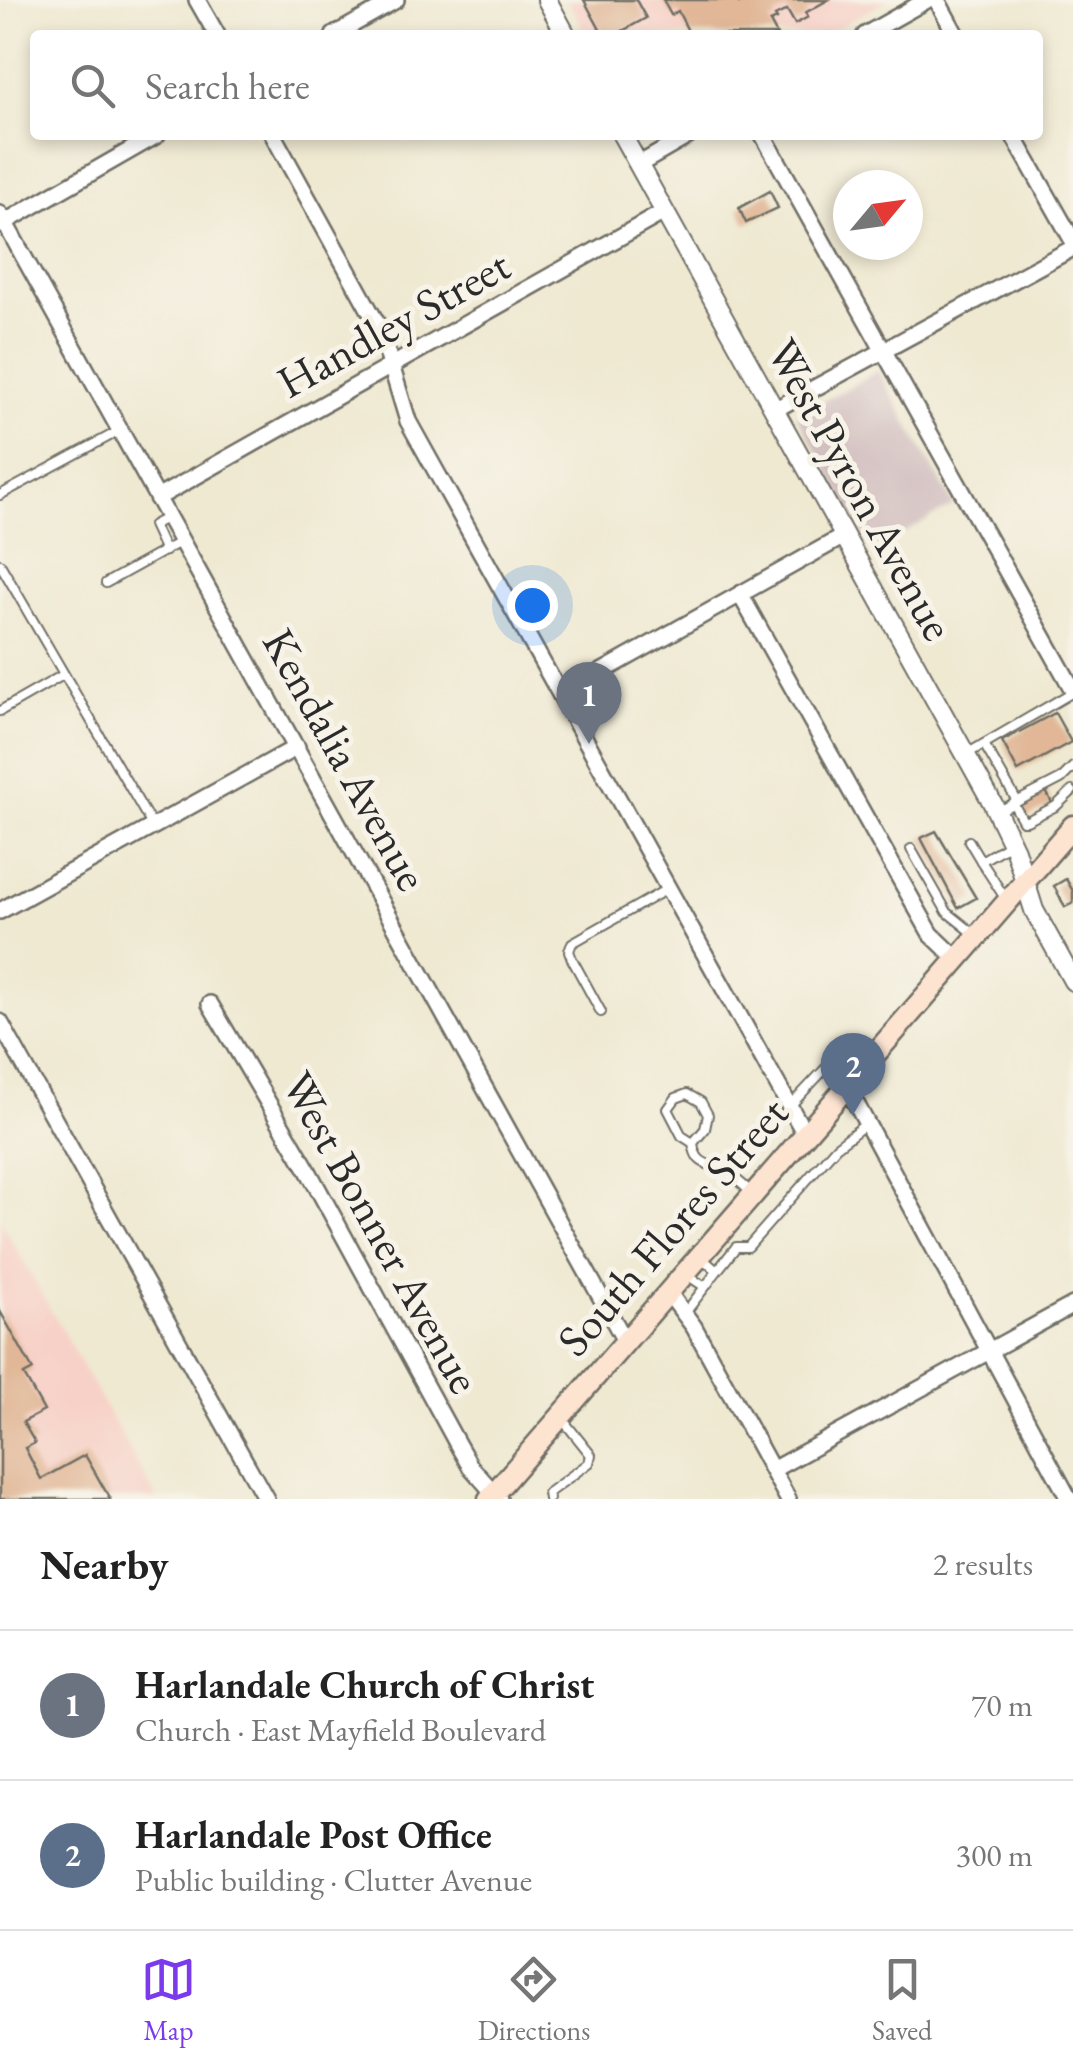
<!DOCTYPE html>
<html lang="en">
<head>
<meta charset="utf-8">
<style>
  body { margin:0; font-family:"EB Garamond",serif; background:#f2f2f2; color:#222 }
  .compass { position:absolute; left:833px; top:170px; width:90px; height:90px; border-radius:50%; background:#fff; box-shadow:0 5px 15px #0003; rotate:61deg }
  .you { position:absolute; left:532px; top:605px; width:35px; height:35px; margin:-25px; border:8px solid #fff; border-radius:50%; background:#1a73e8; box-shadow:0 0 0 15px #1a73e833 }
  .badge { display:grid; place-items:center; width:65px; height:65px; border-radius:50%; background:#7c3aed; color:#fff; font-size:32px; font-weight:700 }
  .pin { position:absolute; translate:-50% -82px; filter:drop-shadow(0 2px 5px #0008) }
  .pin::after { content:''; position:absolute; top:52px; width:35px; height:30px; background:inherit; clip-path:polygon(0 0,100% 0,50% 100%) }
  .list { margin:0; padding:0; list-style:none }
  h2 { display:flex; justify-content:space-between; align-items:center; height:130px; margin:0; padding:0 40px; font-size:42px }
  h2 small { font-size:32px; font-weight:400; color:#767676 }
  .list li { display:grid; grid-template-columns:65px 1fr auto; gap:30px; align-items:center; box-sizing:border-box; height:150px; padding:0 40px; border-top:2px solid #e0e0e0 }
  .list b { display:block; font-size:38px; white-space:nowrap }
  .list p { margin:0; font-size:32px; white-space:nowrap; color:#767676 }
  .list em { font-size:32px; font-style:normal; color:#767676 }
  .icon { flex:none; width:55px; height:55px; fill:none; stroke:currentColor; stroke-width:2; stroke-linecap:round; stroke-linejoin:round }
  .map { position:relative; flex:none; width:1073px; height:1499px; overflow:hidden }
  .search { position:absolute; background:#fff; box-shadow:0 5px 15px #0003; left:30px; right:30px; top:30px; height:110px; display:flex; align-items:center; gap:25px; box-sizing:border-box; padding:0 35px; border-radius:10px; color:#767676; font-size:38px }
  .sheet { height:430px; background:#fff }
  nav { display:flex; justify-content:space-around; align-items:center; box-sizing:border-box; height:140px; border-top:2px solid #e0e0e0; background:#fff; font-size:28px; color:#767676 }
  nav a { display:grid; justify-items:center; gap:5px }
  nav .on { color:#7c3aed }
  .map>svg:first-child { display:block }
</style>
</head>
<body>
<div class="map">
<svg width="1073" height="1499" viewBox="0 0 1073 1499">
  <rect width="100%" height="100%" fill="#f7f3e8"/>
  <filter id="ink" filterUnits="userSpaceOnUse"><feTurbulence type="fractalNoise" baseFrequency=".01" numOctaves="2"/><feDisplacementMap in="SourceGraphic" scale="20" xChannelSelector="R" yChannelSelector="G"/><feConvolveMatrix kernelMatrix="1 2 1 2 8 2 1 2 1" color-interpolation-filters="sRGB"/></filter>
  <filter id="wash" filterUnits="userSpaceOnUse"><feTurbulence type="fractalNoise" baseFrequency=".0048" numOctaves="4" result="noise"/><feDisplacementMap in="SourceGraphic" scale="40" xChannelSelector="R" yChannelSelector="G"/><feGaussianBlur stdDeviation="2.25" result="paint"/><feColorMatrix in="noise" values="0 0 0 0 0 0 0 0 0 0 0 0 0 0 0 0 0 1.4 0 .05"/><feComposite in="paint" operator="in"/></filter>
  <g filter="url(#wash)">
    <rect width="100%" height="100%" fill="#efe9d2"/>
    <!-- built -->
    <g fill="#f7d1c7">
      <path d="M567,0H887L825,35H587Z"/>
      <path d="M0,1220L157,1499H0Z"/>
    </g>
    <!-- industrial -->
    <path fill="#d2bfc0" d="M878,371L954,505L873,550L797,416Z"/>
    <g id="blocks">
      <!-- building -->
      <g fill="#e1b797">
        <path d="M584,0H636L646,18L615,35H603Z"/>
        <path d="M663,0H737L739,3L745,0H828L805,13L808,17L795,24L787,10L775,16L777,19L770,22L777,35H690L678,11L671,15Z"/>
        <path d="M770,191L778,208L746,223L739,208Z"/>
        <path d="M1055,713L1071,742L1018,771L1002,741Z"/>
        <path d="M1046,791L1053,805L1026,818L1019,805Z"/>
        <path d="M936,831L976,898L958,908L921,838Z"/>
        <path d="M1066,879L1073,891V903L1065,907L1054,886Z"/>
        <path d="M0,1311L33,1370L24,1375L44,1411L23,1422L35,1443L25,1448L41,1479L85,1455L110,1499H0Z"/>
      </g>
    </g>
  </g>
  <g filter="url(#ink)">
    <use href="#blocks" fill-opacity="0" stroke="#706e65" stroke-width="2.5"/>
    <g fill="none" stroke-linecap="round" stroke-linejoin="round">
      <!-- service casing -->
      <g stroke="#706e65" stroke-width="12">
        <g id="service">
          <path d="M0,495L119,431"/>
          <path d="M165,551L153,525L168,517"/>
          <path d="M0,564L153,827"/>
          <path d="M106,583L180,542"/>
          <path d="M0,711L63,675"/>
          <path d="M984,744L1017,801"/>
          <path d="M965,755L1073,692"/>
          <path d="M1013,803L1023,821H1027L1056,806L1072,791"/>
          <path d="M997,812L1061,779L1073,767"/>
          <path d="M969,841L981,861"/>
          <path d="M911,849L947,912L977,936"/>
          <path d="M1005,898L981,861L1012,843"/>
          <path d="M601,1012L572,959L569,951L572,943L669,888"/>
          <path d="M790,1106L854,1038L869,1059"/>
          <path d="M693,1143L682,1136L668,1109L676,1098L687,1094L701,1102L708,1115L705,1129L693,1143C696,1167 709,1162 727,1173C736,1178 745,1187 753,1194"/>
          <path d="M703,1259L717,1271L736,1247H748L836,1147L867,1123"/>
          <path d="M687,1275L705,1287L717,1271"/>
          <path d="M685,1313L705,1287"/>
          <path d="M549,1499L548,1493L589,1463L591,1455L563,1420"/>
        </g>
      </g>
      <!-- minor casing -->
      <g stroke="#706e65" stroke-width="20">
        <g id="minor">
          <path d="M197,0L217,35"/>
          <path d="M937,0L956,35"/>
          <path d="M334,35L396,0"/>
          <path d="M865,35L927,0"/>
          <path d="M273,135L380,329L408,421L805,1134"/>
          <path d="M763,135L1073,690"/>
          <path d="M1013,135L1073,241"/>
          <path d="M638,165L690,135"/>
          <path d="M0,214L625,1341"/>
          <path d="M0,225L157,135"/>
          <path d="M774,410L1073,248"/>
          <path d="M157,498L664,212"/>
          <path d="M740,594L931,934L957,959"/>
          <path d="M562,694L844,536"/>
          <path d="M0,911L297,747"/>
          <path d="M210,1004L306,1167L459,1447L470,1466L499,1499"/>
          <path d="M0,1022L266,1499"/>
          <path d="M846,1085L1069,1499"/>
          <path d="M668,1292L694,1327L788,1499"/>
          <path d="M772,1470L1073,1305"/>
        </g>
      </g>
      <!-- tertiary casing -->
      <g stroke="#706e65" stroke-width="22">
        <g id="tertiary">
          <path d="M547,0L566,35"/>
          <path d="M622,135L993,804L1015,850L1034,910L1073,981"/>
        </g>
      </g>
      <!-- secondary casing -->
      <g stroke="#706e65" stroke-width="25">
        <path id="secondary" d="M489,1499L1073,826"/>
      </g>
      <!-- service -->
      <use href="#service" stroke="#fff" stroke-width="8"/>
      <!-- minor -->
      <use href="#minor" stroke="#fff" stroke-width="15"/>
      <!-- tertiary -->
      <use href="#tertiary" stroke="#fff" stroke-width="18"/>
      <!-- secondary -->
      <use href="#secondary" stroke="#fde4d1" stroke-width="20"/>
    </g>
  </g>
  <g text-anchor="middle" dominant-baseline="central" stroke-width="10" stroke-linejoin="round" paint-order="stroke">
    <!-- street labels -->
    <g font-size="45" fill="#2b2b2b" stroke="#f7f3e8">
      <text transform="translate(393 323) rotate(-29)">Handley Street</text>
      <text transform="translate(861 489) rotate(61)">West Pyron Avenue</text>
      <text transform="translate(346 759) rotate(61)">Kendalia Avenue</text>
      <text transform="translate(672 1226) rotate(-49)">South Flores Street</text>
      <text transform="translate(382 1232) rotate(61)">West Bonner Avenue</text>
    </g>
  </g>
</svg>
<svg class="compass" viewBox="-18 -18 36 36"><path d="M0-13l5 13h-10z" fill="#e53935"/><path d="M0 13l5-13h-10z" fill="#767676"/></svg>
<div class="you"></div>
<div class="pin badge" style="left:589px;top:744px;background:#6b7280">1</div>
<div class="pin badge" style="left:853px;top:1115px;background:#5c6f8a">2</div>
<div class="search"><svg class="icon" aria-label="search" viewBox="0 0 24 24"><circle cx="10" cy="10" r="6"/><path d="M15 15l6 6"/></svg>Search here</div>
</div>
<section class="sheet">
<h2>Nearby<small>2 results</small></h2>
<ul class="list">
<li><span class="badge" style="background:#6b7280">1</span><div><b>Harlandale Church of Christ</b><p>Church · East Mayfield Boulevard</p></div><em>70 m</em></li>
<li><span class="badge" style="background:#5c6f8a">2</span><div><b>Harlandale Post Office</b><p>Public building · Clutter Avenue</p></div><em>300 m</em></li>
</ul>
</section>
<nav>
<a class="on"><svg class="icon" aria-label="map" viewBox="0 0 24 24"><path d="M3 6l6-2 6 2 6-2v14l-6 2-6-2-6 2zM9 4v14M15 6v14"/></svg>Map</a>
<a><svg class="icon" aria-label="directions" viewBox="0 0 24 24"><path d="M12 3l9 9-9 9-9-9zM9 14v-3h6M13 9l2 2-2 2"/></svg>Directions</a>
<a><svg class="icon" aria-label="saved" viewBox="0 0 24 24"><path d="M7 4h10v16l-5-4-5 4z"/></svg>Saved</a>
</nav>
</body>
</html>
